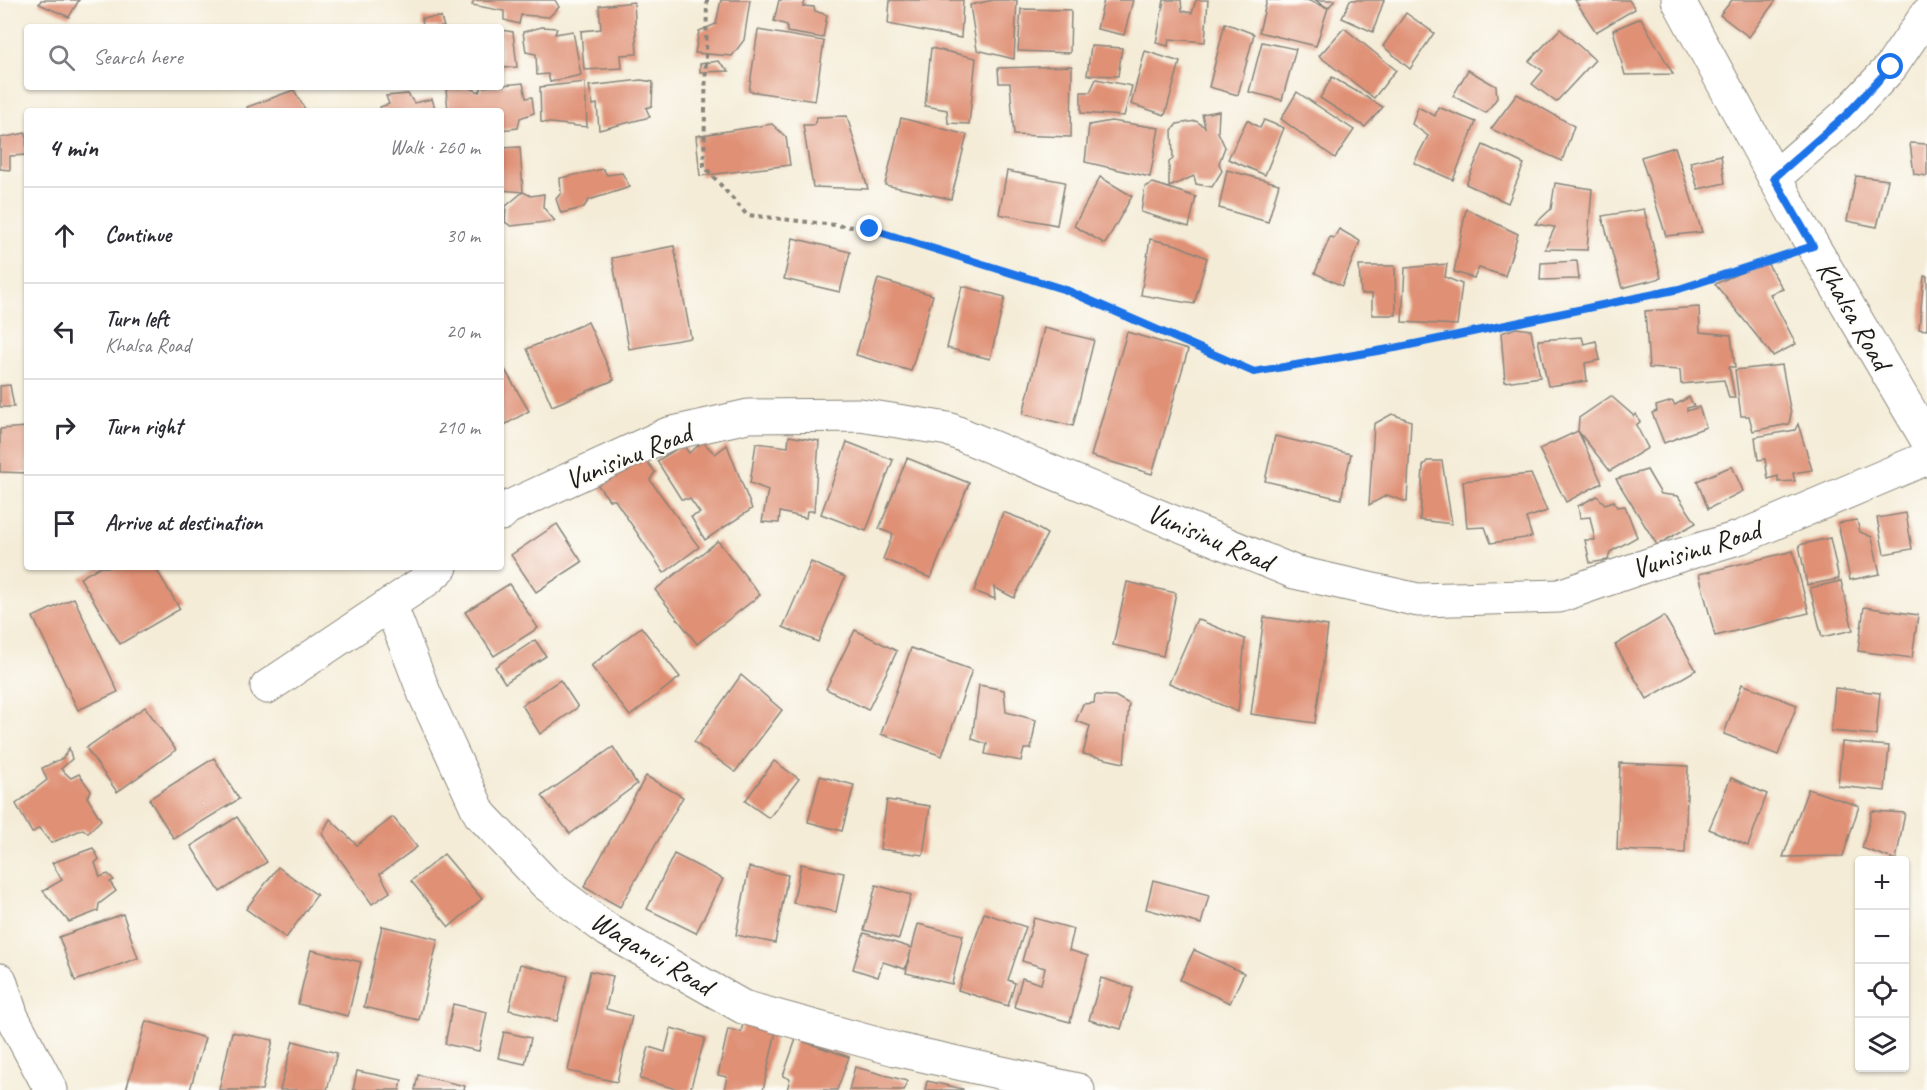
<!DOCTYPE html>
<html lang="en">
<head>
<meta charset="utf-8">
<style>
  body { margin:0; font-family:Caveat,sans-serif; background:#f7f7f7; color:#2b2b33 }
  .controls { position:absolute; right:18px; bottom:18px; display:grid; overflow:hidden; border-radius:6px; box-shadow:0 2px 4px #0004 }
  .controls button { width:54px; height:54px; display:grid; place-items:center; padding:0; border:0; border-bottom:2px solid #e1e1e2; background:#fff; color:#2b2b33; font:30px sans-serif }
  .stop { position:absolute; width:18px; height:18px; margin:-14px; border:4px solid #1a73e8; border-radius:50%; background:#fff }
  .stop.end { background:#1a73e8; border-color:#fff; box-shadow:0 2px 6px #0008 }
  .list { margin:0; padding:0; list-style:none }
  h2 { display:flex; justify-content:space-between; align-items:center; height:78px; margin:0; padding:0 24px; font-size:26px }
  h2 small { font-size:20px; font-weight:400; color:#7c7c81 }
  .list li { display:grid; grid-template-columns:39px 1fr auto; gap:18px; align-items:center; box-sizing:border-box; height:96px; padding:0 24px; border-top:2px solid #e1e1e2 }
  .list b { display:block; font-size:22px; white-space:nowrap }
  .list p { margin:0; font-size:20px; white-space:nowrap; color:#7c7c81 }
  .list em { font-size:20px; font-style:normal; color:#7c7c81 }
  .icon { flex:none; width:33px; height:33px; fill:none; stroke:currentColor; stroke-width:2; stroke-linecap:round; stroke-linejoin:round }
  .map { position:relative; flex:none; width:1927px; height:1090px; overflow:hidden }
  .search { position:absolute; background:#fff; box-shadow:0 2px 4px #0004; left:24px; top:24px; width:480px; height:66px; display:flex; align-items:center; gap:15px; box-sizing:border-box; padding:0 21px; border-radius:6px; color:#7c7c81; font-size:22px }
  .panel { position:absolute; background:#fff; box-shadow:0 2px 4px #0004; left:24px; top:108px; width:480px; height:462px; border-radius:6px }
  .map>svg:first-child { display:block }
</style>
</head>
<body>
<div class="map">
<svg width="1927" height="1090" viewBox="0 0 1927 1090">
  <rect width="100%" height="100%" fill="#fdfcf7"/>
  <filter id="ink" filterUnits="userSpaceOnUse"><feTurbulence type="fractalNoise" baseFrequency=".0167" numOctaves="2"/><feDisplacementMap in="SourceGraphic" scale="12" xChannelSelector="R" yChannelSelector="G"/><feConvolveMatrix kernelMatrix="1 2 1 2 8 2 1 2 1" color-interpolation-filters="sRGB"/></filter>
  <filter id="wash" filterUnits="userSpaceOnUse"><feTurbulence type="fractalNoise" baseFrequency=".008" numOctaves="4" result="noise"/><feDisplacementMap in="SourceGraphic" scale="24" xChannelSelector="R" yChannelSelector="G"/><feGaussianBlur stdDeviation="1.35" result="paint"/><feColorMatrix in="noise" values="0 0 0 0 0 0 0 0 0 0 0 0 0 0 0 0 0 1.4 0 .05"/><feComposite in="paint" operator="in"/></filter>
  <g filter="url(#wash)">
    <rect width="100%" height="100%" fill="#f4ecd7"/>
    <g id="blocks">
      <!-- building -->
      <g fill="#df9075">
        <path d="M41,0H79L69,17L39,4Z"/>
        <path d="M474,0H555L559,7L549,17L521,15L519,24L504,20V11L472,5Z"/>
        <path d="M721,0H750L744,40L732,56L695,53L699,31L716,24Z"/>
        <path d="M779,0H806L803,6L814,7L815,11L827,15L823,38L787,32V25L774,21Z"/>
        <path d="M890,0H963L961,38L888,24Z"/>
        <path d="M993,0H1017L1014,59L977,50L970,5Z"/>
        <path d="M1104,0H1133L1124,35L1097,29Z"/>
        <path d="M1164,0H1181L1182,11L1192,13L1196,0H1208L1205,42L1169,39L1168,46L1156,43Z"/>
        <path d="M1267,0H1307L1328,8L1315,0H1335L1328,8L1316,46L1259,32Z"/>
        <path d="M1350,0H1384L1373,32L1342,18Z"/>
        <path d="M1575,0H1629L1635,9L1596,32Z"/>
        <path d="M1732,0H1776L1749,37L1720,15Z"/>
        <path d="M634,2L637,54L621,55L622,68L584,70L581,31L601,29L599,6Z"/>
        <path d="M1021,9L1071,10L1070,53L1018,51Z"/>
        <path d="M1406,13L1434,33L1410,69L1383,46Z"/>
        <path d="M441,17L444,27H423L422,18Z"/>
        <path d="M1641,18L1673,74L1625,75L1613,30Z"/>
        <path d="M1225,23L1254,34L1238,95L1209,87Z"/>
        <path d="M542,27L557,28L555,34L573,31L581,75L550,82L548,74L537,75L536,54L526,52L523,32Z"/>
        <path d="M1344,28L1396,70L1374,98L1319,56Z"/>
        <path d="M1560,29L1595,60L1556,102L1532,84L1543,71L1529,61Z"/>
        <path d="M501,30L513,32L517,67L503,68L501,74Z"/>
        <path d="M758,30L824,41L815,101L749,91Z"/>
        <path d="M1262,42L1296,49L1282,100L1249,92Z"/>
        <path d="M1091,46L1122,48L1118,76L1087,75Z"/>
        <path d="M931,48L976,58L969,124L948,123L947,110L925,106Z"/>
        <path d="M1145,51L1180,62L1165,115L1131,104Z"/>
        <path d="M718,61L729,71L700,72V64Z"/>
        <path d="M1072,66L1071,137L1014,135L1010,83H999L998,68Z"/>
        <path d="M1468,70L1496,86L1497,98L1486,113L1453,96Z"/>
        <path d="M1332,77L1383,107L1365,127L1320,98Z"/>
        <path d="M1096,79L1132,86L1124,116L1081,113V92H1090Z"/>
        <path d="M641,80L653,82L652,106L646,108L650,117L599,130L597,104L593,105L589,86Z"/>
        <path d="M585,82L587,127L541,122L540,87Z"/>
        <path d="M523,83L526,98L532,97L534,113L520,118L518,128L501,130V111H448L446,89L468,87L479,92L482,87Z"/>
        <path d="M294,90L306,111H250L247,107Z"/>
        <path d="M1297,92L1354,130L1335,158L1281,119Z"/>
        <path d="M408,94L414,103L432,99L436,111H381L380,107L389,104L386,96Z"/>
        <path d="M1517,94L1574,126L1562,161L1491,129Z"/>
        <path d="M1418,107L1435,116L1438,107L1476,122L1453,180L1414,163L1428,136L1412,124Z"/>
        <path d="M1219,111L1218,132L1225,147L1219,163L1222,171L1212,187L1196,184L1194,176L1169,187V162L1173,159L1172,130L1177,124L1196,121L1205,127L1202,114Z"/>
        <path d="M847,116L868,189L813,187L803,125H814L817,117Z"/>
        <path d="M901,118L967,135L951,199L885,185Z"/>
        <path d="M1247,120L1260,128L1264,120L1284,128L1265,175L1228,159Z"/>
        <path d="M1111,121L1159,128L1150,177L1085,162L1089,125Z"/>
        <path d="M772,124L786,137L790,165L700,176L696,136Z"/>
        <path d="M26,133L27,155L10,156V170L0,169V138Z"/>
        <path d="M1910,143L1927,144V176L1914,174Z"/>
        <path d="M1483,145L1524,164L1508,203L1466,184Z"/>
        <path d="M520,147L523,192L501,190V148Z"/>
        <path d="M1675,147L1702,232L1666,236L1641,157Z"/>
        <path d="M1721,155L1725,183L1698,189L1690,162Z"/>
        <path d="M603,169L607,175L622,173L630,187L589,200L583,208L561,213L556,199L561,193L560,178Z"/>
        <path d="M1227,170L1279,184L1268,222L1219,208Z"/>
        <path d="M1007,171L1065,182L1057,225L999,214Z"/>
        <path d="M1856,176L1888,180L1877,227L1847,221Z"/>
        <path d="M1100,177L1132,196L1105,244L1074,226Z"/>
        <path d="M1153,183L1196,197L1189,227L1141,212L1145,187Z"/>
        <path d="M1555,183L1592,189L1587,250L1545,249L1555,227L1535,224L1551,209Z"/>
        <path d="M523,192L531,196L544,194L543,207L555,221L511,226L505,222L506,206Z"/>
        <path d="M1466,209L1518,234L1505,276L1479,268L1474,278L1454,272Z"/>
        <path d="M1644,209L1661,278L1622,288L1602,216Z"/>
        <path d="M1339,229L1360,241L1342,286L1315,273L1330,237L1334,238Z"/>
        <path d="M793,238L850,252L840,292L784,279Z"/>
        <path d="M1150,239L1177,245L1207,258L1194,304L1141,295Z"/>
        <path d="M674,246L691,338L629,349L612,258Z"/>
        <path d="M1577,261L1579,279L1540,280L1541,263Z"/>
        <path d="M1766,261L1783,289L1770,294L1796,344L1773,356L1715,284Z"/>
        <path d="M1447,264L1445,277L1462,284L1457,325L1402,322L1405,268Z"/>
        <path d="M1359,266H1395L1396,315H1372V294H1361Z"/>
        <path d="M1924,276H1927V330L1919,329Z"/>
        <path d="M878,279L933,295L911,371L856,355Z"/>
        <path d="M962,286L1005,297L990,359L947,348Z"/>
        <path d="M1699,307L1700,332L1731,335L1735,367H1729L1735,398H1729L1724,380L1681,384L1680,370L1649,368L1645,311Z"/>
        <path d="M588,322L614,380L552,406L527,349Z"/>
        <path d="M1044,328L1094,340L1073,426L1023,414Z"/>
        <path d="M1516,328L1531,330L1540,377L1505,382L1501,333Z"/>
        <path d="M1127,332L1188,350L1152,474L1091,456Z"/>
        <path d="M1582,337L1584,344L1596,341L1600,360L1585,363L1587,381L1548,386L1538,340Z"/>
        <path d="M501,363L529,411L501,427Z"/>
        <path d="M1782,365L1791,414L1789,424L1753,431L1749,416H1741L1735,370Z"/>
        <path d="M10,385L14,407H0V386Z"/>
        <path d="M1611,396L1634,416L1636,414L1640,422L1636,425L1648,448L1610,471L1578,431L1602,483L1566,502L1539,449L1578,431L1579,418Z"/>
        <path d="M1689,397L1694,406L1687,408V411L1699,407L1706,427L1664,443L1652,413L1657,411L1656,406L1672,401L1675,405Z"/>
        <path d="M1392,414L1411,421L1407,502L1387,495L1369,505L1374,424Z"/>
        <path d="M1798,424L1812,470L1793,473L1795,481L1778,482V476L1768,479L1765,459L1758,460L1755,437L1795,430Z"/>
        <path d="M27,427V473L0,472V429Z"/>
        <path d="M789,436L819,441L814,511H807L806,518L780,512L779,523L762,522L768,490L750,483L756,443L788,447Z"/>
        <path d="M1275,436L1351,454L1341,499L1265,481Z"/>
        <path d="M703,442L715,454L727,445L752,509L705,540L691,517L700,513L690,499H681L657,461L683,445L689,453Z"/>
        <path d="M847,442L893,460L866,531L821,514Z"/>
        <path d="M644,458L655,472L650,480L699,547L664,573L615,500H609L597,484Z"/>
        <path d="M907,458L969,483L931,578L883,559L893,534L879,529Z"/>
        <path d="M1427,461H1442L1452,524L1420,520L1423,466Z"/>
        <path d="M1732,466L1743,491L1708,509L1697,481Z"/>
        <path d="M1647,470L1661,494L1678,496L1696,523L1657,545L1616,479Z"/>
        <path d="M1531,474L1547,511L1526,518L1532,537L1491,543L1485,527L1467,528L1463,481Z"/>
        <path d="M1597,496L1605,504L1614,501L1617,507L1625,506L1637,537L1610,552L1608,560L1590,563L1585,540H1595L1590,517L1580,518L1578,506Z"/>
        <path d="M1003,512L1024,520L1047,534L1014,598L994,587L995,599L974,591Z"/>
        <path d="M1906,513L1912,549L1884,554L1877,518Z"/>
        <path d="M1857,520L1860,532L1872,537L1880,574L1850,580L1838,523Z"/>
        <path d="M557,524L582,562L536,592L511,555Z"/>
        <path d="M1830,538L1839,579L1807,585L1799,545Z"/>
        <path d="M718,541L760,595L697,644L655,590Z"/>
        <path d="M1793,551L1809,613L1715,636L1699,574Z"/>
        <path d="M811,562L845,577L818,642L783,627Z"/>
        <path d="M99,567H155L180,609L120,644L80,578Z"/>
        <path d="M1841,581L1853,630L1822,637L1810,588Z"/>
        <path d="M1127,582L1176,593L1163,656L1113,645Z"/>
        <path d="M509,584L538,628L494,656L465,612Z"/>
        <path d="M74,598L118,692L78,710L33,617Z"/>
        <path d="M1864,607L1918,615L1912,658L1858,651Z"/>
        <path d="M1664,616L1696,670L1647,699L1615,645Z"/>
        <path d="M1264,617L1328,626L1315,723L1251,714Z"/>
        <path d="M1197,619L1245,639L1238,712L1169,683Z"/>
        <path d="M641,627L680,677L630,716L591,666Z"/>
        <path d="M855,630L897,651L868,710L826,689Z"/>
        <path d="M535,640L546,656L505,683L495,667Z"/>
        <path d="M911,648L972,670L942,756L881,734Z"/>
        <path d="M741,675L782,710L735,772L694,742Z"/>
        <path d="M560,680L578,707L540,734L522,705Z"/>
        <path d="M1742,684L1797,705L1778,755L1724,734Z"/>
        <path d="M979,685L1004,690L1006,712L1036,720L1031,749H1024L1021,761L985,754L987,744L972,739Z"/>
        <path d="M1835,688L1880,693L1876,735L1831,731Z"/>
        <path d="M1095,695L1115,696L1129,704L1124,763L1083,754L1090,726L1076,721L1083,704L1094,703Z"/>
        <path d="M145,707L176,750L117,792L86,748Z"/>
        <path d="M1842,742L1889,746L1885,791L1838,786Z"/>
        <path d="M613,747L637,784L570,834L542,796Z"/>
        <path d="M69,748L72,759L61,769L71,778L79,774L91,791L87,797L101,820L88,833L83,829L51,843L39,828L32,833L16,804L47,780L42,768L63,758Z"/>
        <path d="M214,758L239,799L174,839L149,799Z"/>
        <path d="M774,761L799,779L769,818L745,801Z"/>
        <path d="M1620,763L1688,766L1685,853L1617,850Z"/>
        <path d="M646,776L683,797L620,907L584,887Z"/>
        <path d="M820,776L854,785L842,831L808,822Z"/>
        <path d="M1731,778L1767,794L1748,846L1709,829Z"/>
        <path d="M1808,789L1859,806L1843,856L1783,857Z"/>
        <path d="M887,800L930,806L923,855L880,849Z"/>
        <path d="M1872,811L1905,813L1896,860L1862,848Z"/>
        <path d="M237,817L267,862L220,892L191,846Z"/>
        <path d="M393,817L417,847L380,874L390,892L372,904L322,834L330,819L357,845Z"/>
        <path d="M93,848L99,859L95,863L100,877L108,874L114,880L110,882L116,891L99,904L98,911L69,922L43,891L62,880L52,863Z"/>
        <path d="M444,854L482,899L449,927L411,881Z"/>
        <path d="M674,854L723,879L696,933L647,909Z"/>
        <path d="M801,864L844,873L836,912L793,903Z"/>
        <path d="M278,867L317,895L286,938L246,909Z"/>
        <path d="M749,867L788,875L775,943L736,935Z"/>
        <path d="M1153,880L1209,895L1201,924L1146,909Z"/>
        <path d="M876,885L911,895L899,939L864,930Z"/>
        <path d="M984,913L1026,927L1008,980L1015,983L1008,1006L958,990Z"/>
        <path d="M123,914L138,958L75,981L59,937Z"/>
        <path d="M1034,918L1074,929L1069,950L1088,956L1070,1022L1014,1007L1022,978L1041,984L1045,968L1022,961Z"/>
        <path d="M918,924L963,935L952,984L906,973L911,950L905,969L883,962L878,977L853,969L864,933L912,948Z"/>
        <path d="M382,926L438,939L419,1020L364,1007Z"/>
        <path d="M311,950L361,962L348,1016L298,1004Z"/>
        <path d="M1194,950L1244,973L1230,1003L1180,980Z"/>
        <path d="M520,964L568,976L557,1021L509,1010Z"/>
        <path d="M590,971L613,976L606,1009L632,1016L617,1082L568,1071Z"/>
        <path d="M1101,978L1133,988L1121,1029L1089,1020Z"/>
        <path d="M453,1004L487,1012L479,1051L445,1044Z"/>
        <path d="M146,1021L205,1038L190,1090H126Z"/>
        <path d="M743,1024L776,1031L763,1090H724L727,1077L718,1075L728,1029L741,1032Z"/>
        <path d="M671,1028L705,1038L690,1090H680L640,1079L649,1047L665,1052Z"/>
        <path d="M232,1032L273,1040L262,1090H219Z"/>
        <path d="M504,1032L531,1038L525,1064L498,1058Z"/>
        <path d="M796,1039L849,1057L837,1090H787L790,1079L783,1076Z"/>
        <path d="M293,1041L337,1053L327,1090H280Z"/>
        <path d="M855,1067L907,1081L904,1090H849Z"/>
        <path d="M357,1071L402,1080L400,1090H353Z"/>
        <path d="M418,1075L465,1086L464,1090H415Z"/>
        <path d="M927,1081L963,1089V1090H925Z"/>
      </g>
    </g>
  </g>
  <g filter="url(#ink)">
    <use href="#blocks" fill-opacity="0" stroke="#88847a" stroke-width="1.5"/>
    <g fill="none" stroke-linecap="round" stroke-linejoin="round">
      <!-- minor casing -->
      <g stroke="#88847a" stroke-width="35">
        <g id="minor">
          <path d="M1774,178L1847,114L1891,67L1927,14"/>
          <path d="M501,514L507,508L668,434L748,416L860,415L948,429L1294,572L1418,600L1559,596L1648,565L1741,537L1927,458"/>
          <path d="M390,604L425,695L480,814L546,884L609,931L743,1007L895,1049L1078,1090"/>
          <path d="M267,687L428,579L441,567"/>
          <path d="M0,980L12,1017L51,1090"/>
        </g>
      </g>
      <!-- secondary casing -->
      <g stroke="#88847a" stroke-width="35">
        <path id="secondary" d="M1678,0L1797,219L1927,440"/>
      </g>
      <!-- path -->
      <path stroke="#88847a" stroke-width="4" stroke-dasharray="4.5 4.5" stroke-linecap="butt" d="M707,0L704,166L747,215L870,229L1066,290L1254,372L1395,348L1679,289L1783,256"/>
      <!-- minor -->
      <use href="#minor" stroke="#fff" stroke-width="33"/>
      <!-- secondary -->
      <use href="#secondary" stroke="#fff" stroke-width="33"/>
    </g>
  </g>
  <g fill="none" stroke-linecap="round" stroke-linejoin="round" filter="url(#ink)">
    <!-- route -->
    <path stroke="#1a73e8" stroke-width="8" d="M870,229L1066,290L1254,372L1395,348L1679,289L1813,246L1774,178L1847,114L1891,67"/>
  </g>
  <g text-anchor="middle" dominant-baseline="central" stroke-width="4.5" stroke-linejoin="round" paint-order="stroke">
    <!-- street labels -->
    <g font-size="28" fill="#1c1c1c" stroke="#fdfcf7">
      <text transform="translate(1854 315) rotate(60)">Khalsa Road</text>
      <text transform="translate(628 456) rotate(-22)">Vunisinu Road</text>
      <text transform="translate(1210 537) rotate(23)">Vunisinu Road</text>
      <text transform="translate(1696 549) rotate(-18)">Vunisinu Road</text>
      <text transform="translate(652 953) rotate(31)">Waqanui Road</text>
    </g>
  </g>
</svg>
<div class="controls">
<button>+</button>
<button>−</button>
<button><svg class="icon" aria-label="locate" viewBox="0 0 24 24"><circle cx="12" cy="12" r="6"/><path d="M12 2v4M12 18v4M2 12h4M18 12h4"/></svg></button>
<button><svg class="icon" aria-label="layers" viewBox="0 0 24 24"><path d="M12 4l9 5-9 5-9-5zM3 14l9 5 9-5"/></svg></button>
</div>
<div class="stop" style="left:1891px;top:67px"></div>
<div class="stop end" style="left:870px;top:229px"></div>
<div class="search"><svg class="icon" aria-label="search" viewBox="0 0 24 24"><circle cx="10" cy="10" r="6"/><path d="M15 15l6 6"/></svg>Search here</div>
<section class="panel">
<h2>4 min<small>Walk · 260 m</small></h2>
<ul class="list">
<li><svg class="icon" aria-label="ahead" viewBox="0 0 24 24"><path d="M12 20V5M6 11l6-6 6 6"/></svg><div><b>Continue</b></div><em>30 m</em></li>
<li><svg class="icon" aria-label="left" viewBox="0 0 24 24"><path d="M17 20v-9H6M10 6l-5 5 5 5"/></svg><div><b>Turn left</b><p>Khalsa Road</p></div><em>20 m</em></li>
<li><svg class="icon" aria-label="right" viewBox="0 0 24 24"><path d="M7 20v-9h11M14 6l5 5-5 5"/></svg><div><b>Turn right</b></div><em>210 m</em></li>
<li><svg class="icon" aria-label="arrive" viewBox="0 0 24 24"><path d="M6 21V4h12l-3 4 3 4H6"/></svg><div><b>Arrive at destination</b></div></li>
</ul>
</section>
</div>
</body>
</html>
